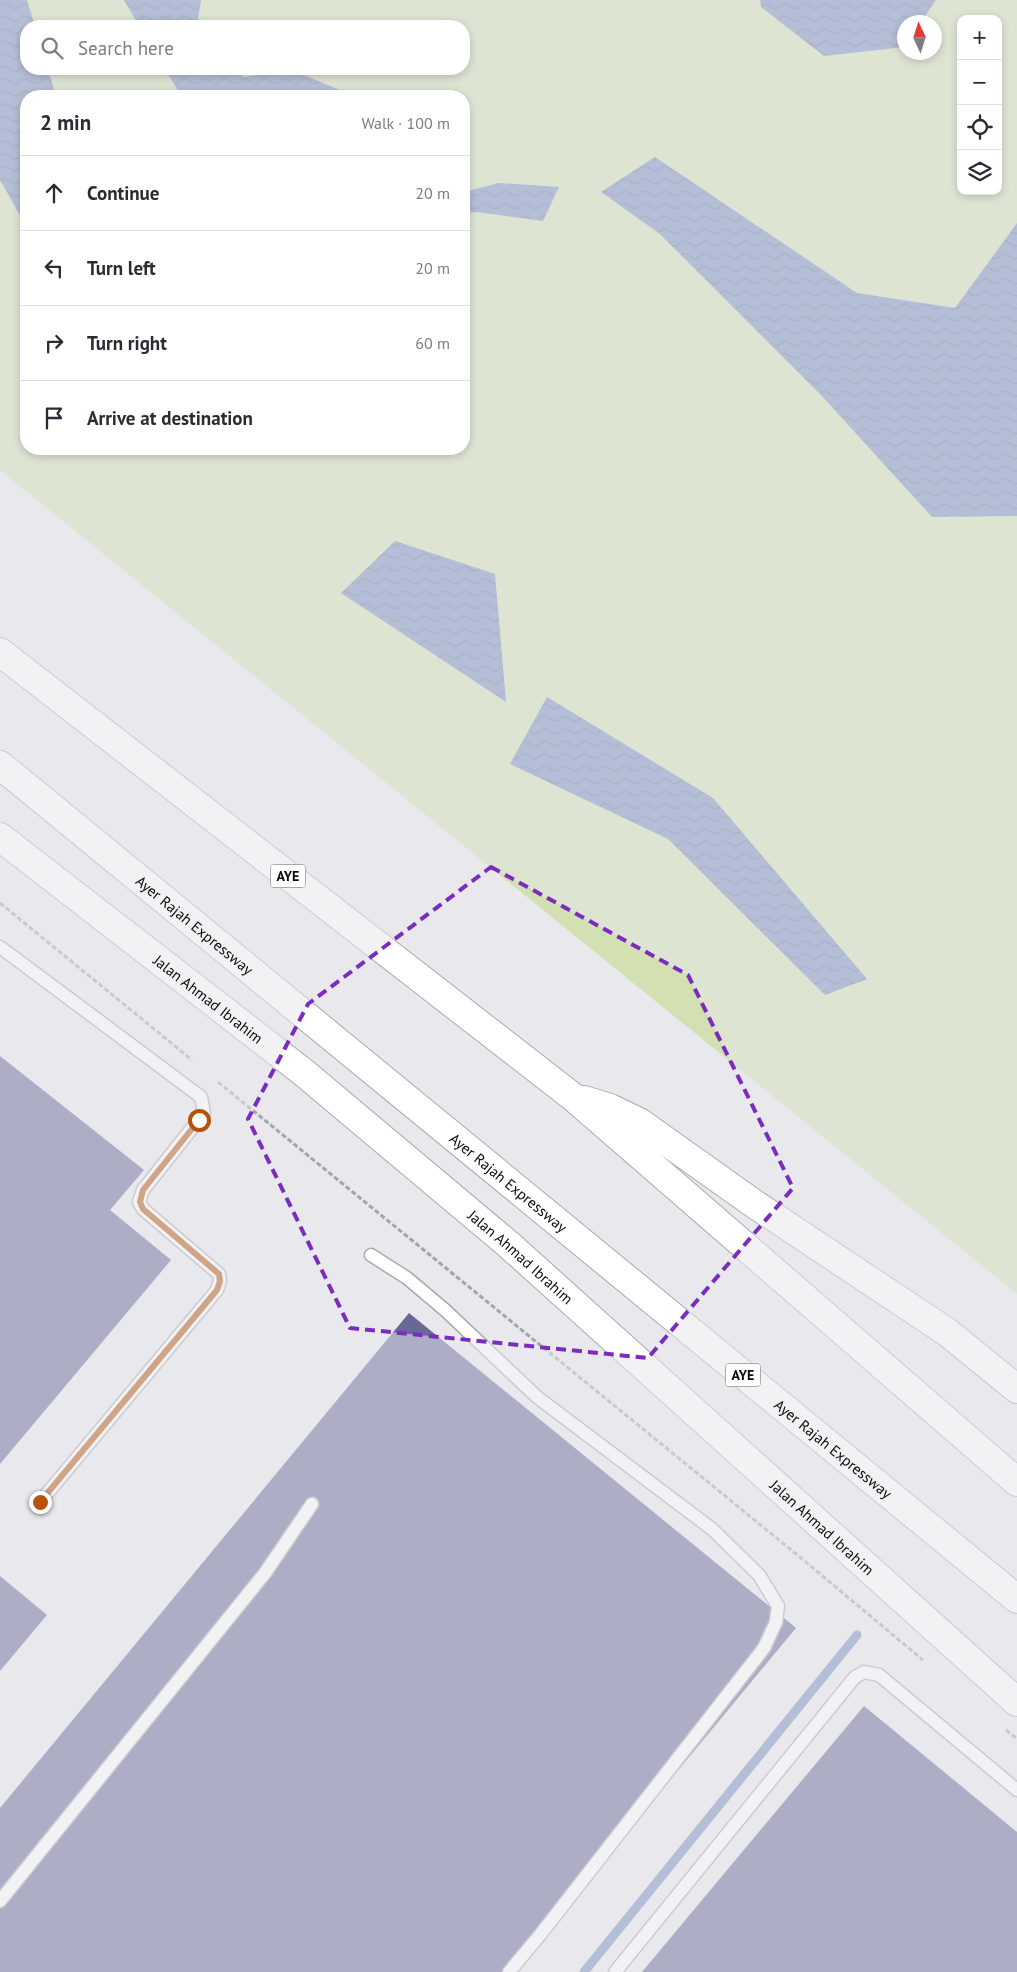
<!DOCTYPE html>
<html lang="en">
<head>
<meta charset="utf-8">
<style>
  body { margin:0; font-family:"PT Sans",sans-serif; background:#f7f7f7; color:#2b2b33 }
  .controls { position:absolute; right:15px; top:15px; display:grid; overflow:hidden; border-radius:10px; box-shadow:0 2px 8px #0003 }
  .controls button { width:45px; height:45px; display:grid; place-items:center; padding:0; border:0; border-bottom:1px solid #e1e1e2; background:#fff; color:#2b2b33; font:25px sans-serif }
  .compass { position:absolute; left:897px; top:15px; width:45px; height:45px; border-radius:50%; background:#fff; box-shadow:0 2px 8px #0003; rotate:356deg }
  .stop { position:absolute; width:15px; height:15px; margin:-11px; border:4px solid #b45309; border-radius:50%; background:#fff }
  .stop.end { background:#b45309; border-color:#fff; box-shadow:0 1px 5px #0008 }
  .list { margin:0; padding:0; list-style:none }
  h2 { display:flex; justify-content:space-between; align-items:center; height:65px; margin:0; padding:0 20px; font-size:21px }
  h2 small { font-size:16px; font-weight:400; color:#7c7c81 }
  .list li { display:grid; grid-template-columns:32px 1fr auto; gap:15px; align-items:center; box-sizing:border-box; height:75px; padding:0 20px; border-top:1px solid #e1e1e2 }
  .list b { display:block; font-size:19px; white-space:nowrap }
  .list em { font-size:16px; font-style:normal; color:#7c7c81 }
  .icon { flex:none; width:28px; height:28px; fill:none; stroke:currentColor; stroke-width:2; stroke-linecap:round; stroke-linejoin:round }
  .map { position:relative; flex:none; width:1017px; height:1972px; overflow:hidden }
  .search { position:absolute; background:#fff; box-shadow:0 2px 8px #0003; left:20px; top:20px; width:450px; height:55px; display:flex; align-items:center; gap:12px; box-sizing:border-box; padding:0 18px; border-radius:20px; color:#7c7c81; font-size:19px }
  .panel { position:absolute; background:#fff; box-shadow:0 2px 8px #0003; left:20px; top:90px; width:450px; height:365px; border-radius:20px }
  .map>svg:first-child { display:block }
</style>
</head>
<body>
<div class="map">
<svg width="1017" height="1972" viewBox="0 0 1017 1972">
  <defs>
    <pattern id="water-waves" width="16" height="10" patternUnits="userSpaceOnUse" patternTransform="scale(1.25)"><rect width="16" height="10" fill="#778cba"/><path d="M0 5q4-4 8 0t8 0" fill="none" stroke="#607196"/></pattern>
  </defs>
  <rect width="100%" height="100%" fill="#e8e8ed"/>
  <!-- grass -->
  <path fill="#d2e0b2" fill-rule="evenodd" d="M0,0H1017V1294L0,470ZM961,19H998V191H961ZM904,22H934V52H904ZM26,26H464V69H26ZM26,96H464V449H26Z"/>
  <!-- water -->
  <g fill="url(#water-waves)">
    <path d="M0,0H27L35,26H26V69H48L56,96H26V226L0,180Z"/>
    <path d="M124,0H201L197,26H139Z"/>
    <path d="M760,0H936L921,22H904V47L824,56L761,7Z"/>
    <path d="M165,69H230L244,77L290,69L342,91L348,96H181Z"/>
    <path d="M655,157L857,293L955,308L1017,223V516L932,517L821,395L660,234L601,192Z"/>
    <path d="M499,183L559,187L543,221L476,212L464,213V192Z"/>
    <path d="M395,541L495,574L506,702L341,593Z"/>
    <path d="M547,697L713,798L867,979L825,995L668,839L510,764Z"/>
  </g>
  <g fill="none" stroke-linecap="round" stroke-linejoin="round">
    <!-- stream -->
    <path stroke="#778cba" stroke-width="9" d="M584,1972L857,1635"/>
  </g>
  <!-- building -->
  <g fill="#676897">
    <path d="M0,1056L144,1170L110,1210L171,1260L0,1464Z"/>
    <path d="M409,1313L796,1628L511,1972H0V1808Z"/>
    <path d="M0,1576L47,1615L0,1671Z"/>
    <path d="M864,1706L1017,1832V1972H642Z"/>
  </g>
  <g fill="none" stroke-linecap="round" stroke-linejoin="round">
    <!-- service casing -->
    <g stroke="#a9aaae" stroke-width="15">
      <g id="service">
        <path d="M0,947L201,1097L204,1113L143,1190L139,1202L143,1209L219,1274L220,1281L217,1290L40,1502"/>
        <path d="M371,1255L407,1278L445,1310L537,1397L712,1529L759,1575L778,1606L776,1622L764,1648L540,1935L509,1972"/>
        <path d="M0,1901L265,1573L312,1504"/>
        <path d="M615,1972L855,1677L864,1672L879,1675L1017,1790"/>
      </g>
    </g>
    <!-- primary casing -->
    <g stroke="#a9aaae" stroke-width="30">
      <g id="primary">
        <path id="s1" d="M0,837L303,1072L508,1244L1017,1702"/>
      </g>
    </g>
    <!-- motorway casing -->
    <g stroke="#a9aaae" stroke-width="30">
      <g id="motorway">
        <path d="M0,652L573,1097L1017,1482"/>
        <path id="s2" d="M0,765L1017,1599"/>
        <path d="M584,1100L610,1108L639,1122L753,1203L947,1332L1017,1389"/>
      </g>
    </g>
    <!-- path -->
    <g stroke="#a5a5a9" stroke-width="3" stroke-dasharray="5 2.5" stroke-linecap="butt">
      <path d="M0,903L192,1060"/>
      <path d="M218,1082L801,1558L923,1660"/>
      <path d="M1006,1730L1017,1739"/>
    </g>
    <!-- service -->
    <use href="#service" stroke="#fff" stroke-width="12"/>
    <!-- primary -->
    <use href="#primary" stroke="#fff" stroke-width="28"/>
    <!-- motorway -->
    <use href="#motorway" stroke="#fff" stroke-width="28"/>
  </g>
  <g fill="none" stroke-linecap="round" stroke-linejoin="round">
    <!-- route -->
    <path stroke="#b45309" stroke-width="6" d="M40,1502L217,1290L220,1281L219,1274L143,1209L140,1202L143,1190L199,1120"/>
  </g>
  <!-- marked area -->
  <path d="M0 0H1017V1972H0ZM491,867L688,975L793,1188L648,1358L350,1328L248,1119L308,1004Z" fill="#e8e8ed" fill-opacity=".55" fill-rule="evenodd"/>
  <path fill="none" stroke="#7b2cbf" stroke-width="4" stroke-dasharray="10 6" stroke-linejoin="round" d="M491,867L688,975L793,1188L648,1358L350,1328L248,1119L308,1004Z"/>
  <g text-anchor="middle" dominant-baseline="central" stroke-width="4" stroke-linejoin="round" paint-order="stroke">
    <!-- shield labels -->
    <g fill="#fff" stroke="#555556" stroke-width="1">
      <rect x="270.5" y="864.5" width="35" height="23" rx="4"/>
      <rect x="725.5" y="1363.5" width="35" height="23" rx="4"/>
    </g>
    <g font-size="14" font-weight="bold" fill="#0c0c0e">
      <text x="288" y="876">AYE</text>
      <text x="743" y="1375">AYE</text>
    </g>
    <!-- street labels -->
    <g font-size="15" fill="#0c0c0e" stroke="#fff">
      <text stroke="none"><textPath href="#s2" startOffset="252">Ayer Rajah Expressway</textPath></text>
      <text stroke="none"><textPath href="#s1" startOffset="264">Jalan Ahmad Ibrahim</textPath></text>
      <text stroke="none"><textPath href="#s2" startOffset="658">Ayer Rajah Expressway</textPath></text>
      <text stroke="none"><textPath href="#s1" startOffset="669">Jalan Ahmad Ibrahim</textPath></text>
      <text stroke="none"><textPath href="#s2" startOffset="1078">Ayer Rajah Expressway</textPath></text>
      <text stroke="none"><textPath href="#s1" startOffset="1074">Jalan Ahmad Ibrahim</textPath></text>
    </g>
  </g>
</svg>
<div class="controls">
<button>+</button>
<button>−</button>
<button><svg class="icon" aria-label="locate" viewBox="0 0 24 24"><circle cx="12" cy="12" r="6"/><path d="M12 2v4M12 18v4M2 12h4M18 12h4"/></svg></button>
<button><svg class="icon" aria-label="layers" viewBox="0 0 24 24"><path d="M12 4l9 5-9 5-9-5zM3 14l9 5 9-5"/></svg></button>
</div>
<svg class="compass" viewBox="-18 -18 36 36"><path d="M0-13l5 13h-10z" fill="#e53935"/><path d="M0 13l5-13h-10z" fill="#7c7c81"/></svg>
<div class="stop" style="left:199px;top:1120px"></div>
<div class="stop end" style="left:40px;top:1502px"></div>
<div class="search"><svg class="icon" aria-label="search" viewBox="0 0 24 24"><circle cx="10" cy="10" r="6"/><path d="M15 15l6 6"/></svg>Search here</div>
<section class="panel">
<h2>2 min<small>Walk · 100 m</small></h2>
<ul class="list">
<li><svg class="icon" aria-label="ahead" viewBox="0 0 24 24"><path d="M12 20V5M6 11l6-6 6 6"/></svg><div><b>Continue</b></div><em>20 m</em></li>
<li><svg class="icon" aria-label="left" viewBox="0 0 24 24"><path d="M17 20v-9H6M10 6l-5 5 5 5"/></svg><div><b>Turn left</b></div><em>20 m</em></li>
<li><svg class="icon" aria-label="right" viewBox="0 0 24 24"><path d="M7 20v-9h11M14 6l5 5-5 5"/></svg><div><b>Turn right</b></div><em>60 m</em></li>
<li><svg class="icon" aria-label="arrive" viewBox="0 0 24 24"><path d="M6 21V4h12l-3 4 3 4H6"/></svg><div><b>Arrive at destination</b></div></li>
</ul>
</section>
</div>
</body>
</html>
